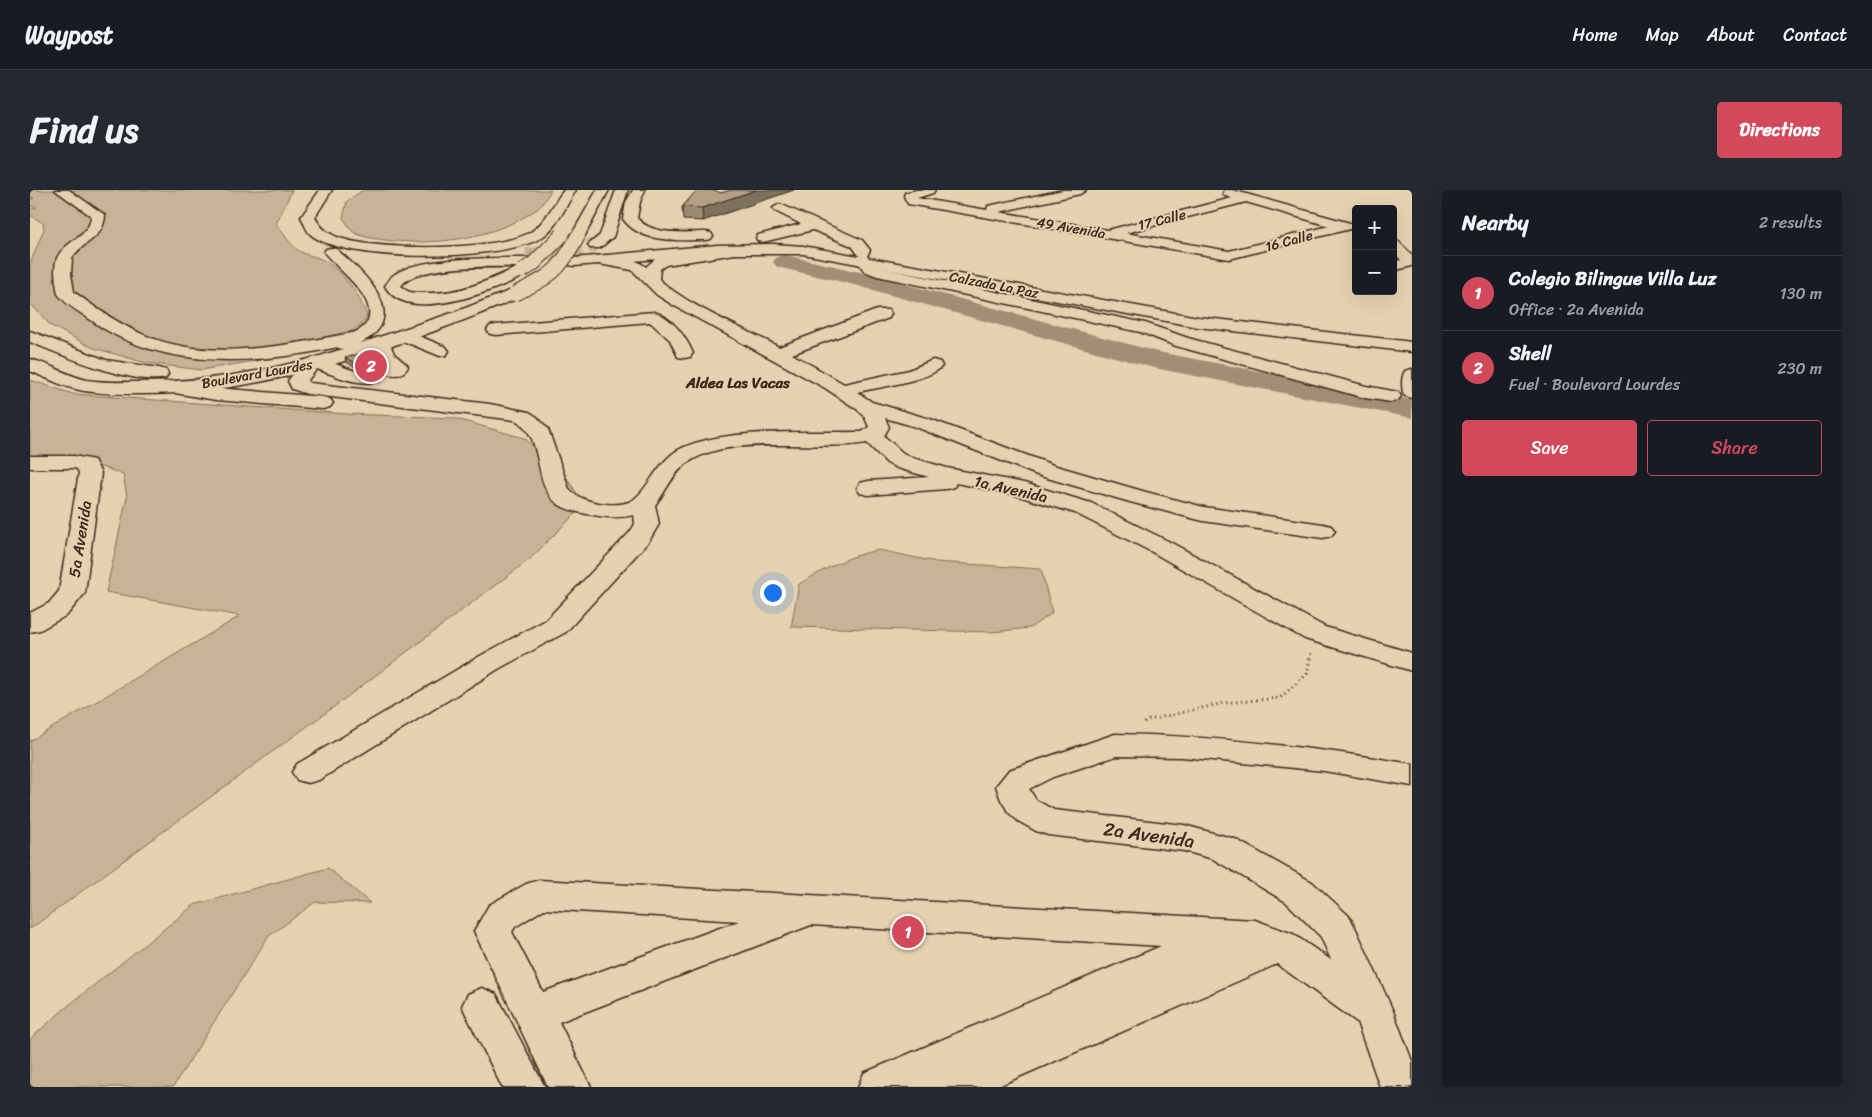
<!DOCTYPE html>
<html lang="en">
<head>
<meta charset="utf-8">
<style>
  body { margin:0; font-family:Sriracha,sans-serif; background:#242831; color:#f1f3f6 }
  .controls { position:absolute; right:15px; top:15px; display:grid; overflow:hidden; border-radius:5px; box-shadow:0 5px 20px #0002 }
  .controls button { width:45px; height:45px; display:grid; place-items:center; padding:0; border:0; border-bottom:1px solid #363941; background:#171b24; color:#f1f3f6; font:25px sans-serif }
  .you { position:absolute; left:742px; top:402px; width:18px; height:18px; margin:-12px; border:4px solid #fff; border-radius:50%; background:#1a73e8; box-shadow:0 0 0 8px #1a73e833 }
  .badge { display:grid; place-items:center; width:32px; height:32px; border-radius:50%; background:#d1495b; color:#fff; font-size:16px; font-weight:700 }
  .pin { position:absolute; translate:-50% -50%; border:2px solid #fff; box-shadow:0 1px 5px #0006 }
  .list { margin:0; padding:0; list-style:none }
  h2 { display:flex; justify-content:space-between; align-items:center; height:65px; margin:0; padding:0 20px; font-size:21px }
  h2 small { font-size:16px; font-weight:400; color:#9ea1a6 }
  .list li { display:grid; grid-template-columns:32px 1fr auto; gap:15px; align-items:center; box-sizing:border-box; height:75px; padding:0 20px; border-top:1px solid #363941 }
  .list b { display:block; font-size:19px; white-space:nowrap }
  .list p { margin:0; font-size:16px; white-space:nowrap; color:#9ea1a6 }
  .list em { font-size:16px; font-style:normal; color:#9ea1a6 }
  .actions { display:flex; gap:10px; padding:15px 20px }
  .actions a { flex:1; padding:11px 0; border:1px solid #d1495b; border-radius:5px; text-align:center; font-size:18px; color:#d1495b }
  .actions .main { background:#d1495b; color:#fff }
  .map { position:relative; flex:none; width:1382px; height:897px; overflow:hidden; border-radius:5px }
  header { display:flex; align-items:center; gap:30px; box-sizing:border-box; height:70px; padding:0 25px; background:#171b24; border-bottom:1px solid #363941 }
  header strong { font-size:24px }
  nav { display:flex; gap:28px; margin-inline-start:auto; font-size:18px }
  .intro { display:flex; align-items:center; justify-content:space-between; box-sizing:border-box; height:120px; padding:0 30px }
  h1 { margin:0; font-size:35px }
  .button { padding:12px 22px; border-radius:5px; background:#d1495b; color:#fff; font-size:18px; font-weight:700 }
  main { display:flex; gap:30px; padding:0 30px }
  aside { flex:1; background:#171b24; border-radius:5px; box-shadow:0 5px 20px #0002 }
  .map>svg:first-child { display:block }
</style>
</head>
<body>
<header>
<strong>Waypost</strong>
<nav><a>Home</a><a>Map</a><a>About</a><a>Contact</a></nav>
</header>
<div class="intro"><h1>Find us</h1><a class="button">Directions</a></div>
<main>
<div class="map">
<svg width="1382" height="897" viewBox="0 0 1382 897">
  <rect width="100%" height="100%" fill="#e6d2b0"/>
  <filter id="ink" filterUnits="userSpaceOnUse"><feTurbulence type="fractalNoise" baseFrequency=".02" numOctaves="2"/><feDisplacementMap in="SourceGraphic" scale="10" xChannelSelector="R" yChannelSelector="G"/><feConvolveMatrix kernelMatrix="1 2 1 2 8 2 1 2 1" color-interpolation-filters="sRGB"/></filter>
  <g filter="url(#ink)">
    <!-- green -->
    <g fill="#c7b496" stroke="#816f5a">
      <path d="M0,0H262L246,34C253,42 260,55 269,61C276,65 284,66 291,69C313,80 329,104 337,126L332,134L322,141L241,158L236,169L171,180L116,173L61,157L20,135L0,113V74L14,39L13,33L0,25V20L7,17L0,16V10L4,8L0,7Z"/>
      <path d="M333,0H521C517,6 513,15 507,19C464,49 406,56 355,50C346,49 329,47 322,41C319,37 316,32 313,28L317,11Z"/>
      <path d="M0,190L43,204L317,224L423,228L494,248L534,283L554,315L500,369L305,516L0,739V551L210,426L76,402L97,307L93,284L65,275L0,273Z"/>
      <path d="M849,360L906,372L1011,379L1022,423L1000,438L962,442L761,437L769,394C797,378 817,366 849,360Z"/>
      <path d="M298,678L340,713L285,712L238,747L143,897H0V849L33,820L164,715Z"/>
    </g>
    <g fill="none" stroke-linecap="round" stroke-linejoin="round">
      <!-- river -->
      <path fill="#a18e74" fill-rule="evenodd" d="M755,65L830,82L1128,162L1382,210V228L1124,178L817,93L747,77L743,72L747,67Z"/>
      <!-- major-tunnel -->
      <path stroke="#c4b093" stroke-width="14" stroke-dasharray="14 7" stroke-linecap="butt" d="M496,65L538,63L565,55"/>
      <!-- minor casing -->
      <g stroke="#3b2a1e" stroke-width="3">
        <g id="minor">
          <path d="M25,0H39L75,25C74,49 53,51 42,68L41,84L44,102C66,118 87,133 112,144C179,174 259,154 328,142L334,143L337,147L334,151C244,173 137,187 58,128C48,121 35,114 28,104C26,93 23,79 27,68C35,50 60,48 61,26Z"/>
          <path d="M886,0H905L903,3L887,8L957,20L958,16L1033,0H1056L1050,4L969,22L1078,40L1202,8L1195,6L1193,3L1195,0H1202L1320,33L1322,36L1320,39L1199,69L878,14L874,6L875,3ZM1216,12L1299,36L1199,61L1096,43Z"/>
          <path d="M750,14L832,50L840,60L837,66L845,75L856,79L1115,133L1158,148L1336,196L1368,202L1371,206L1368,210L1361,212L1335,208L1146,156L1110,142L847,86L834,81L827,70L830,67L822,56L783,40L733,52L728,51L726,48L728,45L771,34L745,21L743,18Z"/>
          <path d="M1363,50L1368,51L1382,65V76L1363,81V72L1371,70L1363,62Z"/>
          <path d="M706,56L711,57L713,60L711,63L636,75L630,79L629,89C657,116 713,138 749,157L847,120H859L861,124L859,128L762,164L814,194L879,180L903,170L910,172L912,176C902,190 846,198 827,202L842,212L900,229L1023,275L1116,302L1174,317L1293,334L1301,336L1305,341L1301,346L1293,348L1173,331L1100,312L1007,285L886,237L855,228L859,237L854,246L873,263L883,268L917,278L994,293L1061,313L1140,352L1295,437L1382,463V481L1275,449L1122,362L1045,323L982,304L926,293L924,297L916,299L838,305L830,303L827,298L830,293L838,291L899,287L867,278L857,273L837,253C788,262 695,242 655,275C641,286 636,302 625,315L629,334L619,351L536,442L470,478L289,590L278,593L267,590L262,582L267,574L450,466L516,430L600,342L605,334L604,325C588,329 572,327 557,324C548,322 536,320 528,314C501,294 516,246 485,230L277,204L262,199L258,191C283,155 291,171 326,181C334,183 342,181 350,183L352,187L350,191C327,197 307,186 287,179L277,191L280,193L460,214L499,222L507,227L518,239L539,299C549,312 583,318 599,312C615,306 627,272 648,260C690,237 783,243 832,242L839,237L834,226L828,220L795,198L643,115L627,105L602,80L563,73L561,70L563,67C576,63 605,67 616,77L626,68L631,67Z"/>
          <path d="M624,122C642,127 656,147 663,163L660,167L654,168L648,167L640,150L620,132L466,145L460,144L457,140L460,136L466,135Z"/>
          <path d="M374,140L416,157L419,161L416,165L410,166L368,149L365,145L368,141Z"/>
          <path d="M352,147L358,148L364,164L377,175L378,177C373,185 367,186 358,184L356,180L358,176L347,166L343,152L346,148Z"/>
          <path d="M1382,179V208L1375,206C1371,200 1371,187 1375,181Z"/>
          <path d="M146,192L186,198L293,207L300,209L303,213L300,217L293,219L186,210L139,202L136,198L139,194Z"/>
          <path d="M0,266H44L64,270L71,283L55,403L37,425L10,440L0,442V423L19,413L29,401L49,283L47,279L44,278H0Z"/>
          <path d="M1085,544C1185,546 1283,557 1382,574V596L1294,581L1152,567L1086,566L1023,587L999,599L1006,610L1024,620L1154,635L1205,649L1282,692L1319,726L1325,737L1363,821L1382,871V897H1350L1327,832L1247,774L966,897H828L834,883L1131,756L781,735L529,832L561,897H518L444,741L459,715L496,694L509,690L1225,730L1263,744L1301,770L1291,747L1256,712L1183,669L1154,661L1018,645L1006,641L988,631L979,623L971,610L966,596L979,580ZM514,719L709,731L513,802L482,742L485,737Z"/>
          <path d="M452,798L466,804L515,897H472L432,816L438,804Z"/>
        </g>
      </g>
      <!-- major casing -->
      <g stroke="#3b2a1e" stroke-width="3">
        <g id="major">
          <path d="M290,0H302L285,27C290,37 296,42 307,47C343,61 462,61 497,44C515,35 522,15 534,0H546C535,17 526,41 507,50C467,70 315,74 280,44C276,40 274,32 271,27Z"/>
          <path d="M567,0H579L553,49H543L541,46Z"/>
          <path d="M586,0H598L583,47L570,58H560L558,55L570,45Z"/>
          <path d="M603,0H615L610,12L607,28C622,46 655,42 676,42L681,43L683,46L681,49L676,50C649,50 611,54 593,29L596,12Z"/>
          <path d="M744,54L773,56L1168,127L1382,152V162L1168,137L773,64H687L544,76L539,75L537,72L539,69L544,68L687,55Z"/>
          <path d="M301,58L306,59C335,83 384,129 328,154L425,122L479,101H491L493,104L491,107C376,155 239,204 114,204C94,204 74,204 54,201C35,198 17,188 0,181V169C20,174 38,186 57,190C75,193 93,192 111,192C179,192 248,180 313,159L308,158L305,154C312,144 327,145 335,135C354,111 305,78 294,62L296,59Z"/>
          <path d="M500,68L505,70L508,73L505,76L496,77L500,81L497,84C468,100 376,136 355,96C358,92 361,86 365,84C391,66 468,68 500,68ZM488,77C457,91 430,104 396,103C386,103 378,104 371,96C387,74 462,77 488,77Z"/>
          <path d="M0,141L76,170L129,178L136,180L138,184L136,188C102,196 33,165 0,152Z"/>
        </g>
      </g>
      <!-- path -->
      <path stroke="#3b2a1e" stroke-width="3" stroke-dasharray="1 4" stroke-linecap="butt" d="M1114,533L1119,530L1194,513L1250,508L1277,484L1281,463"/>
      <!-- minor -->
      <use href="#minor" fill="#e6d2b0" fill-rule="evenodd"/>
      <!-- major -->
      <use href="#major" fill="#e6d2b0" fill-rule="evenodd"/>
      <!-- major-bridge casing -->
      <g stroke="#3b2a1e" stroke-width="16" stroke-linecap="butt">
        <g id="major-bridge">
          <path d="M492,81L503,74L532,45"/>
          <path d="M485,104C521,86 529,82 548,46"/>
        </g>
      </g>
      <!-- major-bridge -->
      <use href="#major-bridge" stroke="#e6d2b0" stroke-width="14"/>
    </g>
    <!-- wall -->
    <g fill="#9b8a72" stroke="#3b2a1e">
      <path d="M690,3L673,31L653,30L652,17Z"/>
      <path d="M315,168L356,176L355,179L356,185H353L352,182L347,181L330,180L316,172Z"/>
    </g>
    <!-- shaded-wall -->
    <g fill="#7e715d" stroke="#3b2a1e">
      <path d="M726,0H764L673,31L672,18Z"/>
      <path d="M355,172L356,176L355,180L356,185H353L352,181Z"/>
    </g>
    <!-- building -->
    <g fill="#b4a185" stroke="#3b2a1e">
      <path d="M667,0H685L690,3L702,0H726L672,18L652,17Z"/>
      <path d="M338,161L355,172L353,176L355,180L352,181L351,178L346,176L329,175L315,168Z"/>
    </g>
  </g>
  <g text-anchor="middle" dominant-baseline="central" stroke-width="4" stroke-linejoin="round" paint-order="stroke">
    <!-- far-street labels -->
    <g font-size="14" fill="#3b2a1e" stroke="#e6d2b0">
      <text transform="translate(1132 30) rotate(-14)">17 Calle</text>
      <text transform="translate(1041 38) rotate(10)">49 Avenida</text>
      <text transform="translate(1259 51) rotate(-15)">16 Calle</text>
      <text transform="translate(964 95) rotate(11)">Calzada La Paz</text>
      <text transform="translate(227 184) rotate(-10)">Boulevard Lourdes</text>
    </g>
    <!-- far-neighbourhood labels -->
    <g font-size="15" font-weight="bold" fill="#3b2a1e" stroke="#e6d2b0">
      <text x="708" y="193">Aldea Las Vacas</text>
    </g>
    <!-- street labels -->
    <g font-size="16" fill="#3b2a1e" stroke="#e6d2b0">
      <text transform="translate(981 299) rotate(13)">1a Avenida</text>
      <text transform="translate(50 349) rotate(-81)">5a Avenida</text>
    </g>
    <!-- near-street labels -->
    <g font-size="19" fill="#3b2a1e" stroke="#e6d2b0">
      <text transform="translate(1119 645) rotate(8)">2a Avenida</text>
    </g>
  </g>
</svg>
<div class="controls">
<button>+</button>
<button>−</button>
</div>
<div class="you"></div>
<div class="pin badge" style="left:878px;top:742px">1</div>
<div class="pin badge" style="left:341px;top:176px">2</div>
</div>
<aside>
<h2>Nearby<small>2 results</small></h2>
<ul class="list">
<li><span class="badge">1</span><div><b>Colegio Bilingue Villa Luz</b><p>Office · 2a Avenida</p></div><em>130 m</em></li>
<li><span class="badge">2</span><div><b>Shell</b><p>Fuel · Boulevard Lourdes</p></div><em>230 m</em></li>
</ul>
<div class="actions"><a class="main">Save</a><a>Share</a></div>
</aside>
</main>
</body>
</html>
